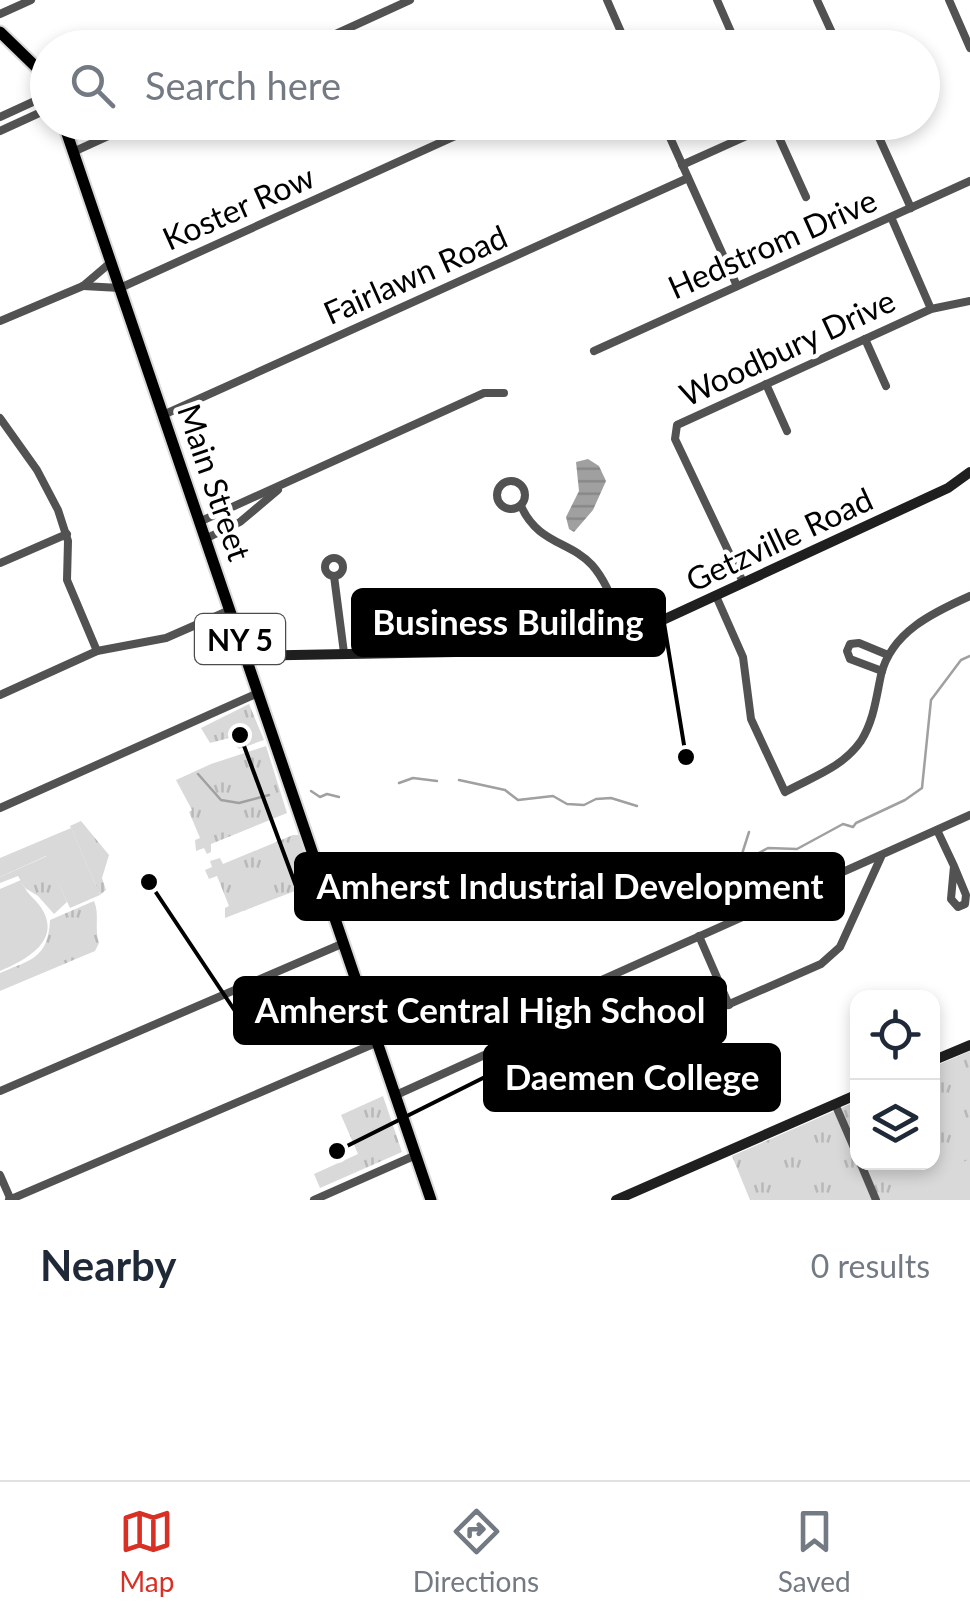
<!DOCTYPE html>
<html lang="en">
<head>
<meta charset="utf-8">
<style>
  body { margin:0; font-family:Lato,sans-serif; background:#f6f6f7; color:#1f2937 }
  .controls { position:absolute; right:30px; bottom:30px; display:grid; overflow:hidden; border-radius:20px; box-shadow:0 5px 15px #0003 }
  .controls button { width:90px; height:90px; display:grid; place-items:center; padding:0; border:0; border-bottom:2px solid #e0e1e3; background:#fff; color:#1f2937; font:50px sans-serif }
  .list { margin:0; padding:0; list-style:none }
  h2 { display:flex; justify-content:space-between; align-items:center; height:130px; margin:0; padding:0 40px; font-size:42px }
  h2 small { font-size:32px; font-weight:400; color:#747a83 }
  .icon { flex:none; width:55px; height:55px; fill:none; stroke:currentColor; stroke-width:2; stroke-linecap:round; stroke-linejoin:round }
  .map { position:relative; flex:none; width:970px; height:1200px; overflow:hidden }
  .search { position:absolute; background:#fff; box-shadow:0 5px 15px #0003; left:30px; right:30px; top:30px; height:110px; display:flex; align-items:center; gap:25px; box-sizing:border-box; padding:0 35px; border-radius:55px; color:#747a83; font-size:38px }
  .sheet { height:280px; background:#fff }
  nav { display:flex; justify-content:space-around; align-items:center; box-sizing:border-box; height:140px; border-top:2px solid #e0e1e3; background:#fff; font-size:28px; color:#747a83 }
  nav a { display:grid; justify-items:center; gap:5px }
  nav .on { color:#d93025 }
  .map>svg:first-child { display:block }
</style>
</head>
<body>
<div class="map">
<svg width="970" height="1200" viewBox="0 0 970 1200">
  <defs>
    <pattern id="grass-tufts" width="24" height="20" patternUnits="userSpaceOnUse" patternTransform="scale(2.5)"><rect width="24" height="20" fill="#d9d9d9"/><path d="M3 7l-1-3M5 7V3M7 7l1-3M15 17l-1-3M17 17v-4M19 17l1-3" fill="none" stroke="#b8b8b8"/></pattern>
    <pattern id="water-rules" width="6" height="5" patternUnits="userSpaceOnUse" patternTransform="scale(2.5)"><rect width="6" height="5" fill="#a0a0a0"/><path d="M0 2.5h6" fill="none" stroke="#888"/></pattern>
  </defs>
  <rect width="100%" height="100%" fill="#fff"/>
  <!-- grass -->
  <g fill="url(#grass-tufts)">
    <path d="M249,704L264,740L239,749L229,738L210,743L201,728Z"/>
    <path d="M266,746L287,813L211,844V852L207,854L204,848L196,851L195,840L200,838L189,812L192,810L176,780L211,764Z"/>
    <path d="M81,821L109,855L102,878L106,890L100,895L70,826Z"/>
    <path d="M293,835H299L315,887L299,894L295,891L225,918V908L229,906L217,876L209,879L205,870L212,867L210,861L220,858L223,864Z"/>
    <path d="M47,856L67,902L54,914L38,896L25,888L18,876L0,883V877Z"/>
    <path d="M94,901C100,915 94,928 99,943L95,951L0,991V973C30,960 48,959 50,920Z"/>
    <path d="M970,1051V1200H750L732,1156L857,1101L858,1162H932L933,1067Z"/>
    <path d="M383,1096L402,1152L320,1188L314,1174L358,1154L341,1115Z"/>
  </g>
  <!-- green -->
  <g fill="#d9d9d9">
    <path d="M71,828L100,895L70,908L46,856L0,877V858Z"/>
    <path d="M21,880C25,892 33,897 40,906C64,940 26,960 0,971V889Z"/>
    <path d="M970,1159V1200H905L900,1190Z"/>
  </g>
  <!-- water -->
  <path fill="url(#water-rules)" d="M588,459L599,466L606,481L593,510L574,532L569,529L566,517L579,491L576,462Z"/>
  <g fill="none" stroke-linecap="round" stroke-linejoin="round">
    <!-- stream -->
    <g stroke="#a0a0a0" stroke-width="2.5">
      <path d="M198,774L221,800L239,803L269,795"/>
      <path d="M459,780L505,790L518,800L553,796L567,804L584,805L596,799L611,798L637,806"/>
      <path d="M399,783L413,778L437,781"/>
      <path d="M311,791L320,797L327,794L339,797"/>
      <path d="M742,854L749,832"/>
      <path d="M732,864L742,854L746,860L768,848L797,849L843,824L853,827L856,823L905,800L922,788L931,700L961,660L970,656"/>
    </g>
    <!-- primary casing -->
    <g stroke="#dbdbdb" stroke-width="15">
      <g id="primary">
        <path d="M0,32L36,67L48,84"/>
        <path d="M63,122L431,1200"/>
      </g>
    </g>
    <!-- street -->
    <g stroke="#525252" stroke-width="8">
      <path d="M607,0L628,48"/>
      <path d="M717,0L738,48"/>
      <path d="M817,0L839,48"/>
      <path d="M949,0L970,48"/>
      <path d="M0,14L31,0"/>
      <path d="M305,48L410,0"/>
      <path d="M0,117L48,95"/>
      <path d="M663,122L737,286"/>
      <path d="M772,122L806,197"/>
      <path d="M872,122L911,208"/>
      <path d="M0,131L48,109"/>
      <path d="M73,152L139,122"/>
      <path d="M682,165L773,124"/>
      <path d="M891,217L931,309"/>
      <path d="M83,286L120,288L486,122"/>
      <path d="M0,321L83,286L110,263"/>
      <path d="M865,339L886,386"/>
      <path d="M594,351L970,181"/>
      <path d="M766,384L787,431"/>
      <path d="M163,415L688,178"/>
      <path d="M0,418L37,470L58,510L68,541L67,580L97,651"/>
      <circle cx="511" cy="495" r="14"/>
      <path d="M521,506C538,544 570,541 592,565C609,584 617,614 628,636"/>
      <path d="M199,522L484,393H504"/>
      <path d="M205,539L240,522L278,490"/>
      <circle cx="334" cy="567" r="9"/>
      <path d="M0,563L67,534"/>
      <path d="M334,576L344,653"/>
      <path d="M743,582L675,439L677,425L931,309L970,301"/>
      <path d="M716,596L743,657L751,719L785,792C812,777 842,768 861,741C874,720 876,698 881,675C891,632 934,612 970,596"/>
      <path d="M882,671L850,659L847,651L850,644L859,643L888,655"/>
      <path d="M0,695L97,651L166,638L230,610"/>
      <path d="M0,808L258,693"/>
      <path d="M937,830L954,866L951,899L958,907L965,904L966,895L954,866"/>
      <path d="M699,936L729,1005"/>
      <path d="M500,1048L503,1029L519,1017L970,815"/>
      <path d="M500,1048C513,1067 554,1074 576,1071L821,964L840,947L881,857"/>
      <path d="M0,1091L344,943"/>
      <path d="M396,1095L500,1048"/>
      <path d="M835,1104L858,1157"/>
      <path d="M860,1162L876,1200"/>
      <path d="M0,1175L11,1200"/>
      <path d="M9,1200L378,1042"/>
      <path d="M314,1200L416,1155"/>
    </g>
    <!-- secondary -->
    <g stroke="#1f1f1f" stroke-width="10">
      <path d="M246,656L561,650L626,637L948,488L970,472"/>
      <path d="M932,1061L970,1045"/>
      <path d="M616,1200L858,1094"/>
    </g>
    <!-- primary -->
    <use href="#primary" stroke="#000" stroke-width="11"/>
  </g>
  <g text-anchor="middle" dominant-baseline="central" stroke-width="9" stroke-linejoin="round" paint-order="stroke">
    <!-- shield labels -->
    <rect fill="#fff" stroke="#4c4c4c" stroke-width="2.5" x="195" y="614" width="90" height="50" rx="8"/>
    <g font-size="30" font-weight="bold" fill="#000">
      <text x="240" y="639">NY 5</text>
    </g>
    <!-- street labels -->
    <g font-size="32" fill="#000" stroke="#fff">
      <text transform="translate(238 207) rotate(-24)">Koster Row</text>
      <text transform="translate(772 243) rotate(-24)">Hedstrom Drive</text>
      <text transform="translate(415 274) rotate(-24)">Fairlawn Road</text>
      <text transform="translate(787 347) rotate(-25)">Woodbury Drive</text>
      <text transform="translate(215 482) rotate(71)">Main Street</text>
      <text transform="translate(779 539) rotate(-25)">Getzville Road</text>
    </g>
  </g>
  <!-- callouts -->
  <path fill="none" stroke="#000" stroke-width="4" d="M686 757L664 623M240 735L296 886M149 882L235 1011M337 1151L485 1077"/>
  <g fill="#000" stroke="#fff" stroke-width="4">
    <circle cx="686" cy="757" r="10"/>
    <circle cx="240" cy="735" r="10"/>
    <circle cx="149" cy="882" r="10"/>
    <circle cx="337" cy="1151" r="10"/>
  </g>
  <g fill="#000" stroke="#000" stroke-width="4">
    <rect x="353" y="590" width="311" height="65" rx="10"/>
    <rect x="296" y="854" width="547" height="65" rx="10"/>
    <rect x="235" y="978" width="490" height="65" rx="10"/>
    <rect x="485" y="1045" width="294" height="65" rx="10"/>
  </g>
  <g font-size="35" text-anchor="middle" font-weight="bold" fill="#fff">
    <text x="508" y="635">Business Building</text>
    <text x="570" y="899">Amherst Industrial Development</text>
    <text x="480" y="1023">Amherst Central High School</text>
    <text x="632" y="1090">Daemen College</text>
  </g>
</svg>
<div class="controls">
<button><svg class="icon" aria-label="locate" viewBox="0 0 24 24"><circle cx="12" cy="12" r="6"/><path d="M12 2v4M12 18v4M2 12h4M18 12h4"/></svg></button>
<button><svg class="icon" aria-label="layers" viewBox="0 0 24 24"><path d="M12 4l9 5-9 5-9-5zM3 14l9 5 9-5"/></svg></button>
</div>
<div class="search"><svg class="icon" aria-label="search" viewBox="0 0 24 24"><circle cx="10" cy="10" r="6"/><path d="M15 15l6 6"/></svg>Search here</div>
</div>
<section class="sheet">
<h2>Nearby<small>0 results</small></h2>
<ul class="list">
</ul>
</section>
<nav>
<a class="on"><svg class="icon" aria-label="map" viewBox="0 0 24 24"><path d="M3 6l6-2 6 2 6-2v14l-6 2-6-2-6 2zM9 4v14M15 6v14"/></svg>Map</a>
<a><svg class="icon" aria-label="directions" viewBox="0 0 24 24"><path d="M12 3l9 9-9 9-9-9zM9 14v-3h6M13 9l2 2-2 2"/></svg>Directions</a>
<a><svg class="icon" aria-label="saved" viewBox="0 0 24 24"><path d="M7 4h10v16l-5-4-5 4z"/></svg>Saved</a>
</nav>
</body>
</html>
